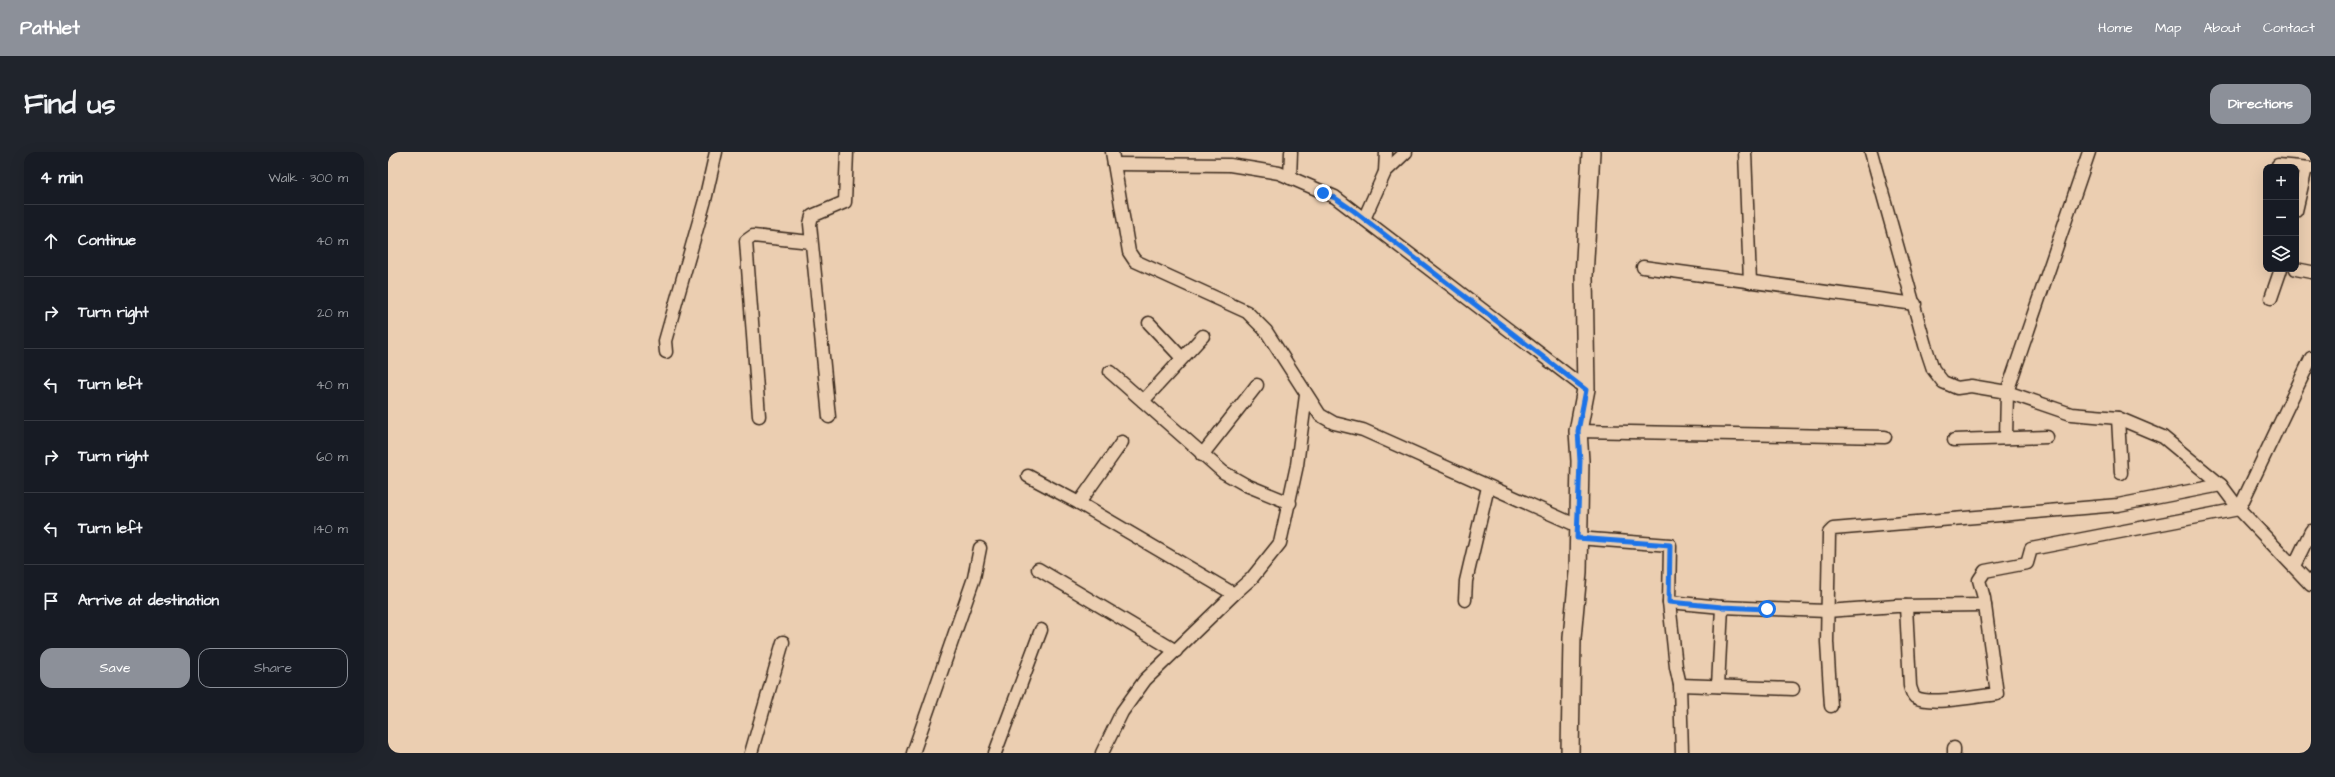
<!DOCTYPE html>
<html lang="en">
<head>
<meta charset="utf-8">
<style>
  body { margin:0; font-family:"Architects Daughter",sans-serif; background:#20242c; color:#f1f3f6 }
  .controls { position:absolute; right:12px; top:12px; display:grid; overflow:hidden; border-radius:8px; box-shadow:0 4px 16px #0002 }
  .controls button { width:36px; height:36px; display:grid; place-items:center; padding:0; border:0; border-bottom:1px solid #363941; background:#171b24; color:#f1f3f6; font:20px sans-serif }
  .stop { position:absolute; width:12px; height:12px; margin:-9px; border:3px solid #1a73e8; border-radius:50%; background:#fff }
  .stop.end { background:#1a73e8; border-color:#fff; box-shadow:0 1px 4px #0008 }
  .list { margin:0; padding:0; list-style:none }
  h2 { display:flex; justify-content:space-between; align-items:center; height:52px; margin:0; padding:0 16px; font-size:17px }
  h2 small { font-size:13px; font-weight:400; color:#9ea1a6 }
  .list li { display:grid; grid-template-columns:26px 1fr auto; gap:12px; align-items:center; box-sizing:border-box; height:72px; padding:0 16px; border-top:1px solid #363941 }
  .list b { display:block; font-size:15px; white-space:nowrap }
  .list em { font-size:13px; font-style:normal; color:#9ea1a6 }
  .actions { display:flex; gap:8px; padding:12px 16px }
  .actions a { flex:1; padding:9px 0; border:1px solid #8c9099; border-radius:12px; text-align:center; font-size:14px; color:#8c9099 }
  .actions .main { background:#8c9099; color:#fff }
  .icon { flex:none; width:22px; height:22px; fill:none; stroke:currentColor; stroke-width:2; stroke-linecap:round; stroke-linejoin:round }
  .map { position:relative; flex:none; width:1923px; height:601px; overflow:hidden; border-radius:12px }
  header { display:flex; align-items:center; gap:24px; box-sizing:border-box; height:56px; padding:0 20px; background:#8c9099; color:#fff }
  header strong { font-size:19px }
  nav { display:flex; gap:22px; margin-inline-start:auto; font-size:14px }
  .intro { display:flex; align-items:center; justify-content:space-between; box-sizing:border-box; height:96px; padding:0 24px }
  h1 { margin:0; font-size:28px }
  .button { padding:10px 18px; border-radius:12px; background:#8c9099; color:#fff; font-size:14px; font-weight:700 }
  main { display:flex; gap:24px; padding:0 24px }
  aside { flex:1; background:#171b24; border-radius:12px; box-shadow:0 4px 16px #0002 }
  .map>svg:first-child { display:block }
</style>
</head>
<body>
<header>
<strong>Pathlet</strong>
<nav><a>Home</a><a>Map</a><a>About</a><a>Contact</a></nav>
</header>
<div class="intro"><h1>Find us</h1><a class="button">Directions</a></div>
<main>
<aside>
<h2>4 min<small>Walk · 300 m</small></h2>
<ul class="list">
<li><svg class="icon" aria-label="ahead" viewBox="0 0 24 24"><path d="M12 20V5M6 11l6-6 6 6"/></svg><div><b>Continue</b></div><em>40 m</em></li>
<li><svg class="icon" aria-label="right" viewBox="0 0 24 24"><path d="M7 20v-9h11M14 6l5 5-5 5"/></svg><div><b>Turn right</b></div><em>20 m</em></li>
<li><svg class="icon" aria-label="left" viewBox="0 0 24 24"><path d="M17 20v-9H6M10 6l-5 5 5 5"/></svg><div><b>Turn left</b></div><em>40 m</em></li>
<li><svg class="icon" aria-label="right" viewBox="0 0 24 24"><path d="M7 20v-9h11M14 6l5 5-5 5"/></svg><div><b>Turn right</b></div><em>60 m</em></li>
<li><svg class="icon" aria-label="left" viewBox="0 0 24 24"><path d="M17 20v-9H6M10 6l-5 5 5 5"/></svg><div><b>Turn left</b></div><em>140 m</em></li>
<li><svg class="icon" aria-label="arrive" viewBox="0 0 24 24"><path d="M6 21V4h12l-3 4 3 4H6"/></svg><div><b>Arrive at destination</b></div></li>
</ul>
<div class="actions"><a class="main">Save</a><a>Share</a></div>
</aside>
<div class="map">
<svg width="1923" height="601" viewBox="0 0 1923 601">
  <rect width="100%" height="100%" fill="#ebceb1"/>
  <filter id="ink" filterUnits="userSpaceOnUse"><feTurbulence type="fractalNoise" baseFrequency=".025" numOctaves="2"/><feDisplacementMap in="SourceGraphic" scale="8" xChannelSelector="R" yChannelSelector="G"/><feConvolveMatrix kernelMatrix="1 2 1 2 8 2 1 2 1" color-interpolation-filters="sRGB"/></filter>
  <g filter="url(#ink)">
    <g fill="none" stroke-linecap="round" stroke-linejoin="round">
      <!-- street casing -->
      <g stroke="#3b2a1e" stroke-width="15">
        <g id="street">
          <path d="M724,0L741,100L747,109L859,160L878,179L932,263L946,271L975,278L1190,374"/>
          <path d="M1357,0L1362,130"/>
          <path d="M1483,0L1537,193L1545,217L1555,230L1569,236L1583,234L1619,240L1683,262L1730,266L1775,285L1833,333L1851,357L1923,433"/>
          <path d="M726,12L842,13L867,17L891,21L947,45L1198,237"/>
          <path d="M1890,13L1923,16"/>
          <path d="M997,20L1018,0"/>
          <path d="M902,26L903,0"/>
          <path d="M1908,59L1918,16"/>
          <path d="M976,67L997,20L998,0"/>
          <path d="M1255,115L1527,152"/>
          <path d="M1908,117L1923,120"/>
          <path d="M1883,146L1893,117"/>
          <path d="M761,171L794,206"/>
          <path d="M278,200L277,189L317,48L328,0"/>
          <path d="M722,220L835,320L858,333L902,351"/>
          <path d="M755,249L815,184"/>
          <path d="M371,264L358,89L365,84L423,90"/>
          <path d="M441,265L422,72L424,64L457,50L459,0"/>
          <path d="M1730,266L1733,321"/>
          <path d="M1190,279L1497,285"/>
          <path d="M1618,286L1619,240L1701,0"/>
          <path d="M1566,288L1659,285"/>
          <path d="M814,303L869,233"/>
          <path d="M640,324L691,351L846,442"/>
          <path d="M691,351L734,290"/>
          <path d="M1189,386L1282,393L1281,450L1288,515L1292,533L1294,601"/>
          <path d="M1906,414L1923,379"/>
          <path d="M650,417L788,499"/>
          <path d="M1077,448L1078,429L1100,335"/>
          <path d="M1281,450L1334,455L1439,459L1508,454L1597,453"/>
          <path d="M1518,454L1522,534C1523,538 1524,542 1527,545C1541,554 1591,544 1609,542L1596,446L1591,428L1597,419L1639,411L1643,397L1851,357L1923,206"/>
          <path d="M1292,533L1405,537"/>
          <path d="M1330,534L1334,455"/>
          <path d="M1443,554L1439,490L1441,381L1445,377L1730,353L1833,333"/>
          <path d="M363,601L395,490"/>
          <path d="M525,601L586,426L592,396"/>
          <path d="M607,601L653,478"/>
          <path d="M714,601L734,560L757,528L846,442L864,426L892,391L909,313L918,243"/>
          <path d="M1566,601V596"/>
        </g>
      </g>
      <!-- secondary casing -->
      <g stroke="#3b2a1e" stroke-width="20">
        <path id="secondary" d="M1182,601L1184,486L1190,420L1192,309L1190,279L1198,237L1196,125L1203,0"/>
      </g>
      <!-- street -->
      <use href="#street" stroke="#ebceb1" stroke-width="12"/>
      <!-- secondary -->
      <use href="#secondary" stroke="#ebceb1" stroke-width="17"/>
    </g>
  </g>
  <g fill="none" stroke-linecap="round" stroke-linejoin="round" filter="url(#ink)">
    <!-- route -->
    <path stroke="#1a73e8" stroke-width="5" d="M935,41L947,46L966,59L1198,238L1190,279L1192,309L1189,386L1282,393L1281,450L1334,455L1379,457"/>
  </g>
</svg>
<div class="controls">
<button>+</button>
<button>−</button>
<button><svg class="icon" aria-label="layers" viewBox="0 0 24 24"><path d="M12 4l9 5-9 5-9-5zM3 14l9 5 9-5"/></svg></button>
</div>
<div class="stop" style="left:1379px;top:457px"></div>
<div class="stop end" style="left:935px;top:41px"></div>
</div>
</main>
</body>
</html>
